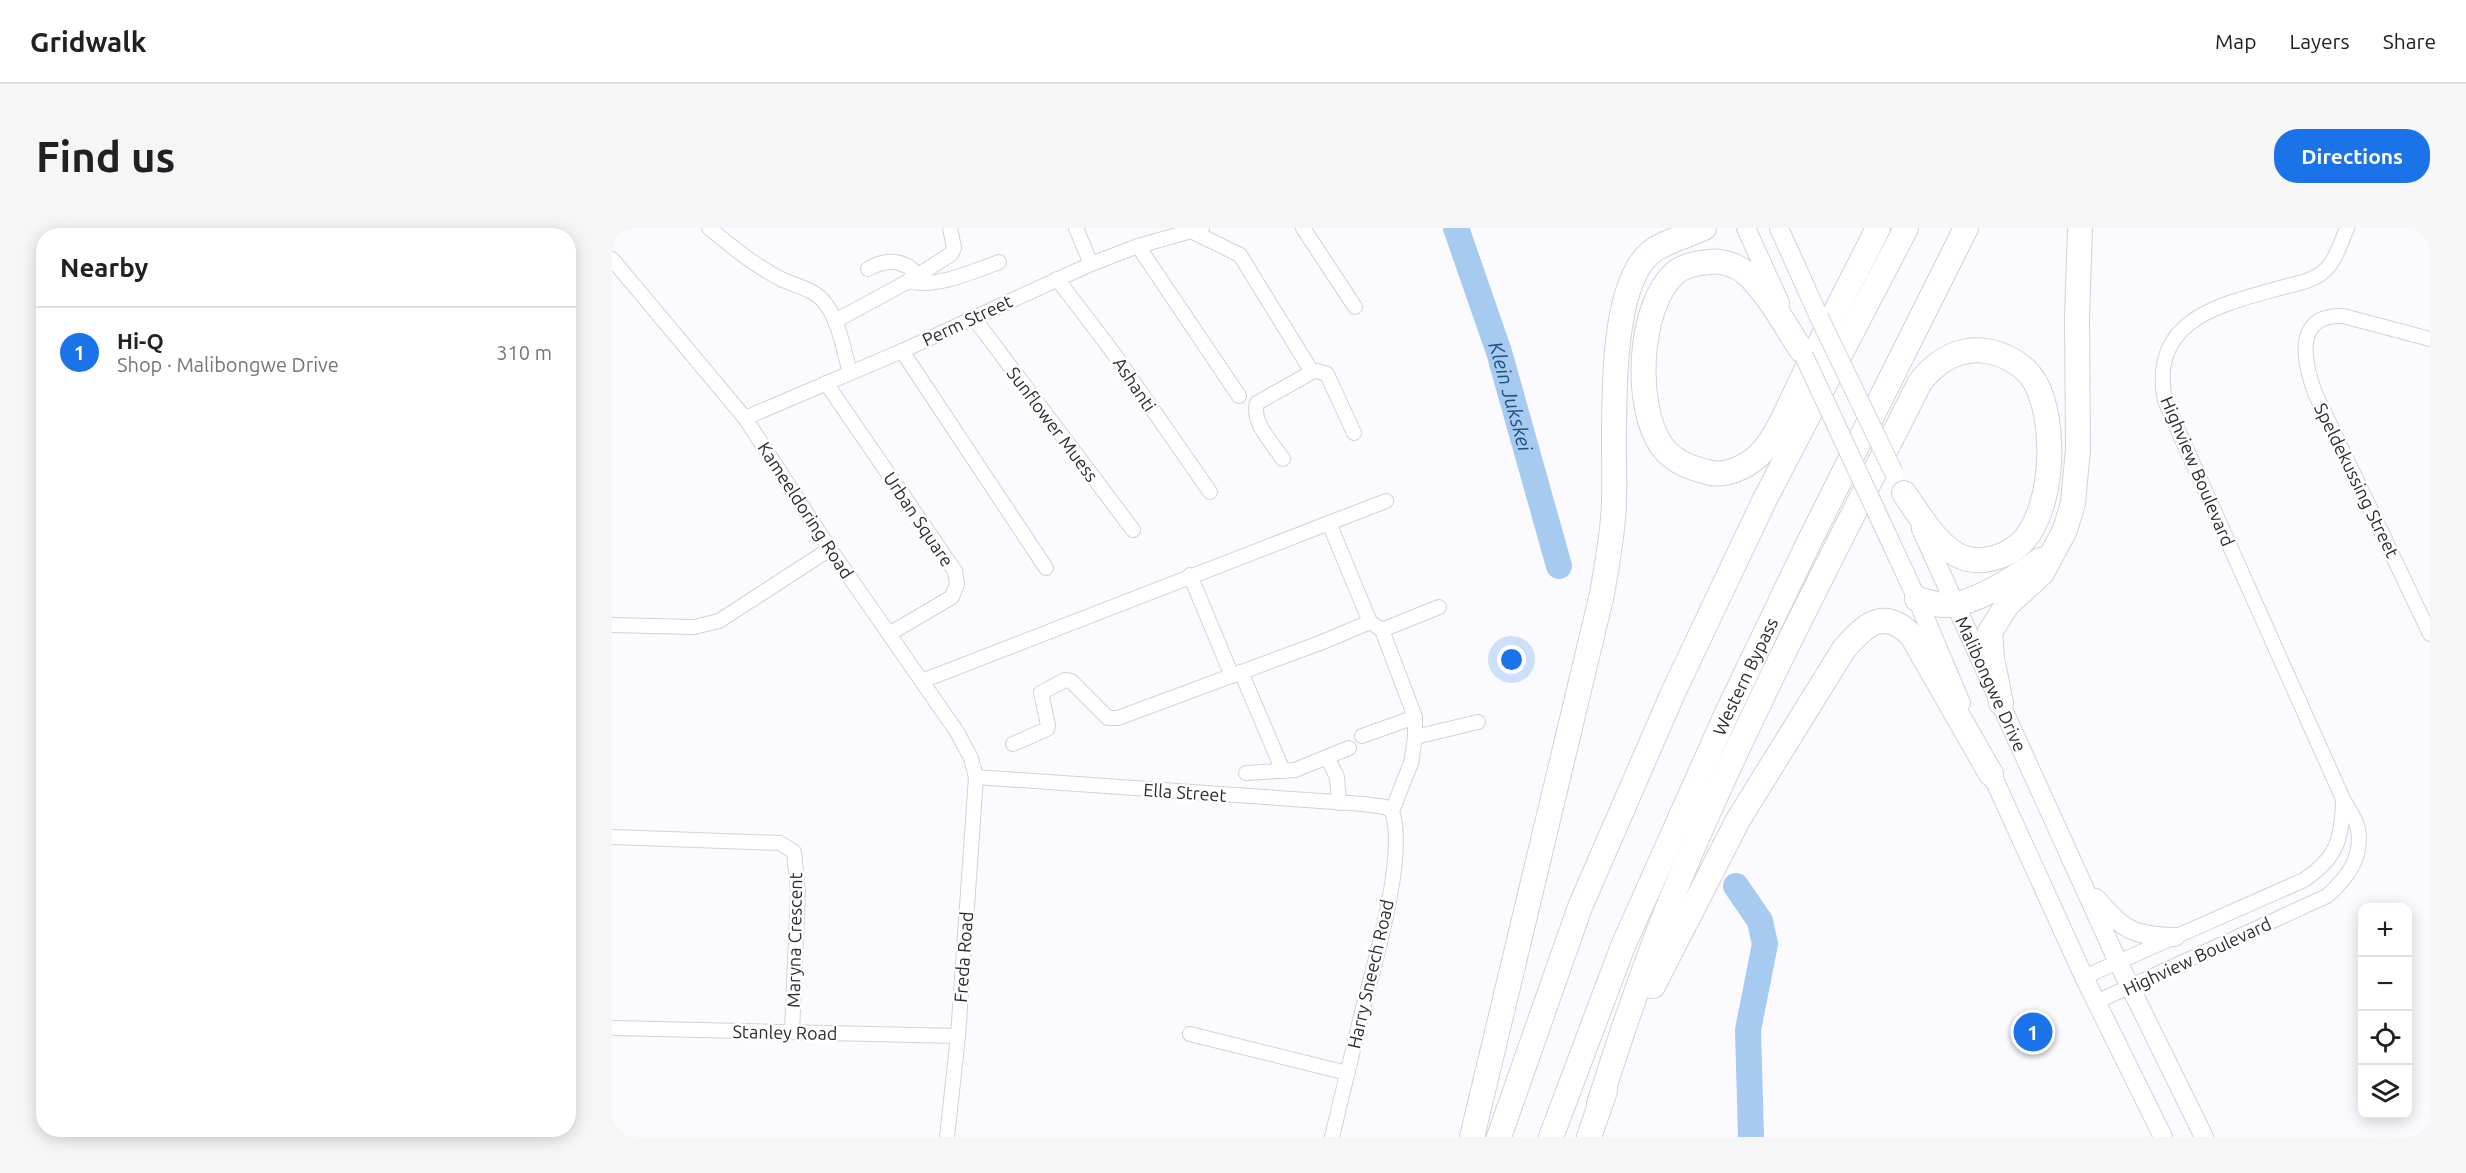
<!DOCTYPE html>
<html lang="en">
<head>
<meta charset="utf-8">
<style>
  body { margin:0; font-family:Ubuntu,sans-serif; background:#f6f6f6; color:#202124 }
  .controls { position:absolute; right:18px; bottom:18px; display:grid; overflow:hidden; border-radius:12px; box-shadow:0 3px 15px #0003 }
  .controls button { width:54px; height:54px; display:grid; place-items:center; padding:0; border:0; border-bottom:2px solid #e0e0e0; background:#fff; color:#202124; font:30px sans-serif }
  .you { position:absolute; left:900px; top:432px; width:21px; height:21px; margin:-15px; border:4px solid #fff; border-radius:50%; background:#1a73e8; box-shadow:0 0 0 9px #1a73e833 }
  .badge { display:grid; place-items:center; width:39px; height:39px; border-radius:50%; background:#1a73e8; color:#fff; font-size:20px; font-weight:700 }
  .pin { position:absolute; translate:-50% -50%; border:3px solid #fff; box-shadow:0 2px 6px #0006 }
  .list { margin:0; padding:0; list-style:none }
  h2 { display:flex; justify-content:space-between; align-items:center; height:78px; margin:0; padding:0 24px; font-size:26px }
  h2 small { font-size:20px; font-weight:400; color:#757577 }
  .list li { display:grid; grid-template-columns:39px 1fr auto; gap:18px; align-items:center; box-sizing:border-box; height:90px; padding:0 24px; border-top:2px solid #e0e0e0 }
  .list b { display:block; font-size:22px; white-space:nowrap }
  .list p { margin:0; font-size:20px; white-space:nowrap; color:#757577 }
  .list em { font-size:20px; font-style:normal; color:#757577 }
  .icon { flex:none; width:33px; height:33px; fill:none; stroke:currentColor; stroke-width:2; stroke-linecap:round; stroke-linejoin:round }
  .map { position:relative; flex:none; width:1818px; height:909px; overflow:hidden; border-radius:24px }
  header { display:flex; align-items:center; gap:36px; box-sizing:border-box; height:84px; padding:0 30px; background:#fff; border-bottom:2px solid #e0e0e0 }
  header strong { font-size:28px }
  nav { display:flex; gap:33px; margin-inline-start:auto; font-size:21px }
  .intro { display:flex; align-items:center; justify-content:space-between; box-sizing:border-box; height:144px; padding:0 36px }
  h1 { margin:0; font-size:42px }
  .button { padding:15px 27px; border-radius:24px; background:#1a73e8; color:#fff; font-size:21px; font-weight:700 }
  main { display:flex; gap:36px; padding:0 36px }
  aside { flex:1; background:#fff; border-radius:24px; box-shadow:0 3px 15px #0003 }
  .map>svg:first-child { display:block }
</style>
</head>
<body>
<header>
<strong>Gridwalk</strong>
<nav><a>Map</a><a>Layers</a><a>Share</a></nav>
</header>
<div class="intro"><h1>Find us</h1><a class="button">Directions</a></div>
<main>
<aside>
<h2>Nearby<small></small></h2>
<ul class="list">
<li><span class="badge">1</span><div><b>Hi-Q</b><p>Shop · Malibongwe Drive</p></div><em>310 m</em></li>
</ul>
</aside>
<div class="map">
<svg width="1818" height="909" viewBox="0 0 1818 909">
  <rect width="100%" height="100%" fill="#fbfaff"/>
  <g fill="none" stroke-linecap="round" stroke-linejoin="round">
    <!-- river -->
    <g stroke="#a7caf1" stroke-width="26">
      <path id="s1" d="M844,0L887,124L947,338"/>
      <path d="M1124,658L1148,693L1153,716L1136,802L1139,909"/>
    </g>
    <!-- street casing -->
    <g stroke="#d3d1db" stroke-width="16">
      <g id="street">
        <path d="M97,0C119,18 143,38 169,51C183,58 203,61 213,75C228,94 231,122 238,144"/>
        <path d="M464,0L479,36"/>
        <path d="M691,0L743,79"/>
        <path d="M579,3L628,27L700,144"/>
        <path d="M526,18L627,168"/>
        <path d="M0,31L133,190L218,321L345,504L359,530L364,549L346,808L335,909"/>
        <path d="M256,41C271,32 286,31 300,41L301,46L297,53C321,61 363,43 387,34"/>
        <path d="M445,51L500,123L598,264"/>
        <path d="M361,89L521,302"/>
        <path d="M223,93L297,53L339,26L342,20L338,0"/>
        <path d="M1818,111L1731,88C1682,86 1691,132 1703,165L1818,406"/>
        <path d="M290,123L434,340"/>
        <path d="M214,155L343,343L345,356L340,369L277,406"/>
        <path d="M133,190L290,123L479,36L526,18L590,0"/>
        <path d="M671,231C661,216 639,194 645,175L700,144L705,143L715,146L742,205"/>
        <path d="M717,295L774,273"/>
        <path d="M578,347L620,448"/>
        <path d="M0,397L82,399L107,393L218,321"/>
        <path d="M770,402L827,379"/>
        <path d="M629,444L671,543"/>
        <path d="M310,453L717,295L758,394L770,402L803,489V509L799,535L780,583"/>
        <path d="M750,508L803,489"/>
        <path d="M803,509L866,494"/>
        <path d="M401,516L435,501L436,497L429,465L453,452L459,453L496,490H506L708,415L758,394"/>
        <path d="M716,531L725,549L727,575"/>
        <path d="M634,545L683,542L737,520"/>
        <path d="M364,549L752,576L773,579L780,583"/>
        <path d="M0,609L168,615L182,624L186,663L180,804"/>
        <path d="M1472,749L1692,652C1725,630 1730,611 1731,573"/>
        <path d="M1484,774L1715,668C1735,650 1751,630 1746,601C1744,591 1736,580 1731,571L1553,173C1537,92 1606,77 1668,60C1682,56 1699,54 1711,44C1723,35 1729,14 1735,0"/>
        <path d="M0,800L346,808"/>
        <path d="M578,806L735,845"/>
        <path d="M720,909C730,866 741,823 751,780C763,734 795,626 780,583"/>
      </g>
    </g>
    <!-- secondary casing -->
    <g stroke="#d3d1db" stroke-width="20">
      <g id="secondary">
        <path d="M1134,0L1168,75"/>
        <path d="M1167,0L1207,89"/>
        <path d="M1266,287L1305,371L1349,475"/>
        <path id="s2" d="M1309,301L1506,734L1592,909"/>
        <path d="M1375,536L1472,749L1551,909"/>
        <path d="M1484,670C1512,702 1520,708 1563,709"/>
      </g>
    </g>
    <!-- highway casing -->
    <g stroke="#d3d1db" stroke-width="26">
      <g id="highway">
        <path d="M1190,123C1174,99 1156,65 1135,46C1125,37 1109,32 1097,34C1085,35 1072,37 1063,45C1026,78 1022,177 1049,217C1059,232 1078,240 1095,244C1114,250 1139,237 1151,223C1167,204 1179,173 1190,151C1215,100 1241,50 1266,0"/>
        <path d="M1305,371C1314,373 1323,377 1332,377C1361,378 1404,349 1428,332"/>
        <path d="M1389,475L1380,430L1378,404L1395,377L1430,345L1453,302L1461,275L1466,221L1465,90L1468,0"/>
        <path d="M1041,758L1126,592L1232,421C1254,396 1272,379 1300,408L1379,546"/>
        <path d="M987,876C1011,800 1037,724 1068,650C1139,481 1226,318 1308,154C1324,134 1346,119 1374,123C1393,126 1413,137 1423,154C1445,194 1442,277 1412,312C1402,323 1387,330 1372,332C1361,333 1351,331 1342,325C1321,311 1306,285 1292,265"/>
        <path d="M860,909L990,366C995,336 1001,306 1002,275C1004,217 992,64 1038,25C1049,15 1077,7 1092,0"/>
        <path d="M887,909L968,679L1061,465L1152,273L1294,0"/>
        <path id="s3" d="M939,909L1011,718L1115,485L1199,310L1354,0"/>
        <path d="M977,909L993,863"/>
      </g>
    </g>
    <!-- street -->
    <use href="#street" stroke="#fff" stroke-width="14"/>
    <!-- secondary -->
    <use href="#secondary" stroke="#fff" stroke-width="18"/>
    <!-- highway -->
    <use href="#highway" stroke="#fff" stroke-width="24"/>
    <!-- secondary-bridge casing -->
    <g stroke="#d3d1db" stroke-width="20" stroke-linecap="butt">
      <g id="secondary-bridge">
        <path d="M1207,89L1282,245"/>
        <path d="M1192,128L1266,287"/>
      </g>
    </g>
    <!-- secondary-bridge -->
    <use href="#secondary-bridge" stroke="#fff" stroke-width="18"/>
  </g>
  <g text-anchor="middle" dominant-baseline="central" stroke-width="5" stroke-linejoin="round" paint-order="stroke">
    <!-- street labels -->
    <g font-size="18" fill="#2c2b2f" stroke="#fff">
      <text transform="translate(355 92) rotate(-25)">Perm Street</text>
      <text transform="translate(523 156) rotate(56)">Ashanti</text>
      <text transform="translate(441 196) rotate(53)">Sunflower Muess</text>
      <text transform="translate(1586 243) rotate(67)">Highview Boulevard</text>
      <text transform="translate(1745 252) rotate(64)">Speldekussing Street</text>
      <text transform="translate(194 282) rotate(57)">Kameeldoring Road</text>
      <text transform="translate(307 291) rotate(56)">Urban Square</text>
      <text stroke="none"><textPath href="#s3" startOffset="500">Western Bypass</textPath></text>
      <text stroke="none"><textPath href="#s2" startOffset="170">Malibongwe Drive</textPath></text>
      <text transform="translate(573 564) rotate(4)">Ella Street</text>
      <text transform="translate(182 712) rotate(-89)">Maryna Crescent</text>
      <text transform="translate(1585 728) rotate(-25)">Highview Boulevard</text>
      <text transform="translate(351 729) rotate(-86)">Freda Road</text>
      <text transform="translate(758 746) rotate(-77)">Harry Sneech Road</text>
      <text transform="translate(173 804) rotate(1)">Stanley Road</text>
    </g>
    <!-- water labels -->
    <g font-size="20" font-style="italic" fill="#1d4f80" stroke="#fff">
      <text stroke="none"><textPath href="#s1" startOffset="177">Klein Jukskei</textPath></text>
    </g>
  </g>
</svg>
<div class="controls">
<button>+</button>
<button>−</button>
<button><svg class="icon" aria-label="locate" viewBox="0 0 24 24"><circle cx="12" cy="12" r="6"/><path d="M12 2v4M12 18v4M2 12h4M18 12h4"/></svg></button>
<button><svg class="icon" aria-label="layers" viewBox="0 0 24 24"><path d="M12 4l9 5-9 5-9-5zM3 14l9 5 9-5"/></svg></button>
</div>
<div class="you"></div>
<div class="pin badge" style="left:1421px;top:804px">1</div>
</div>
</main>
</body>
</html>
